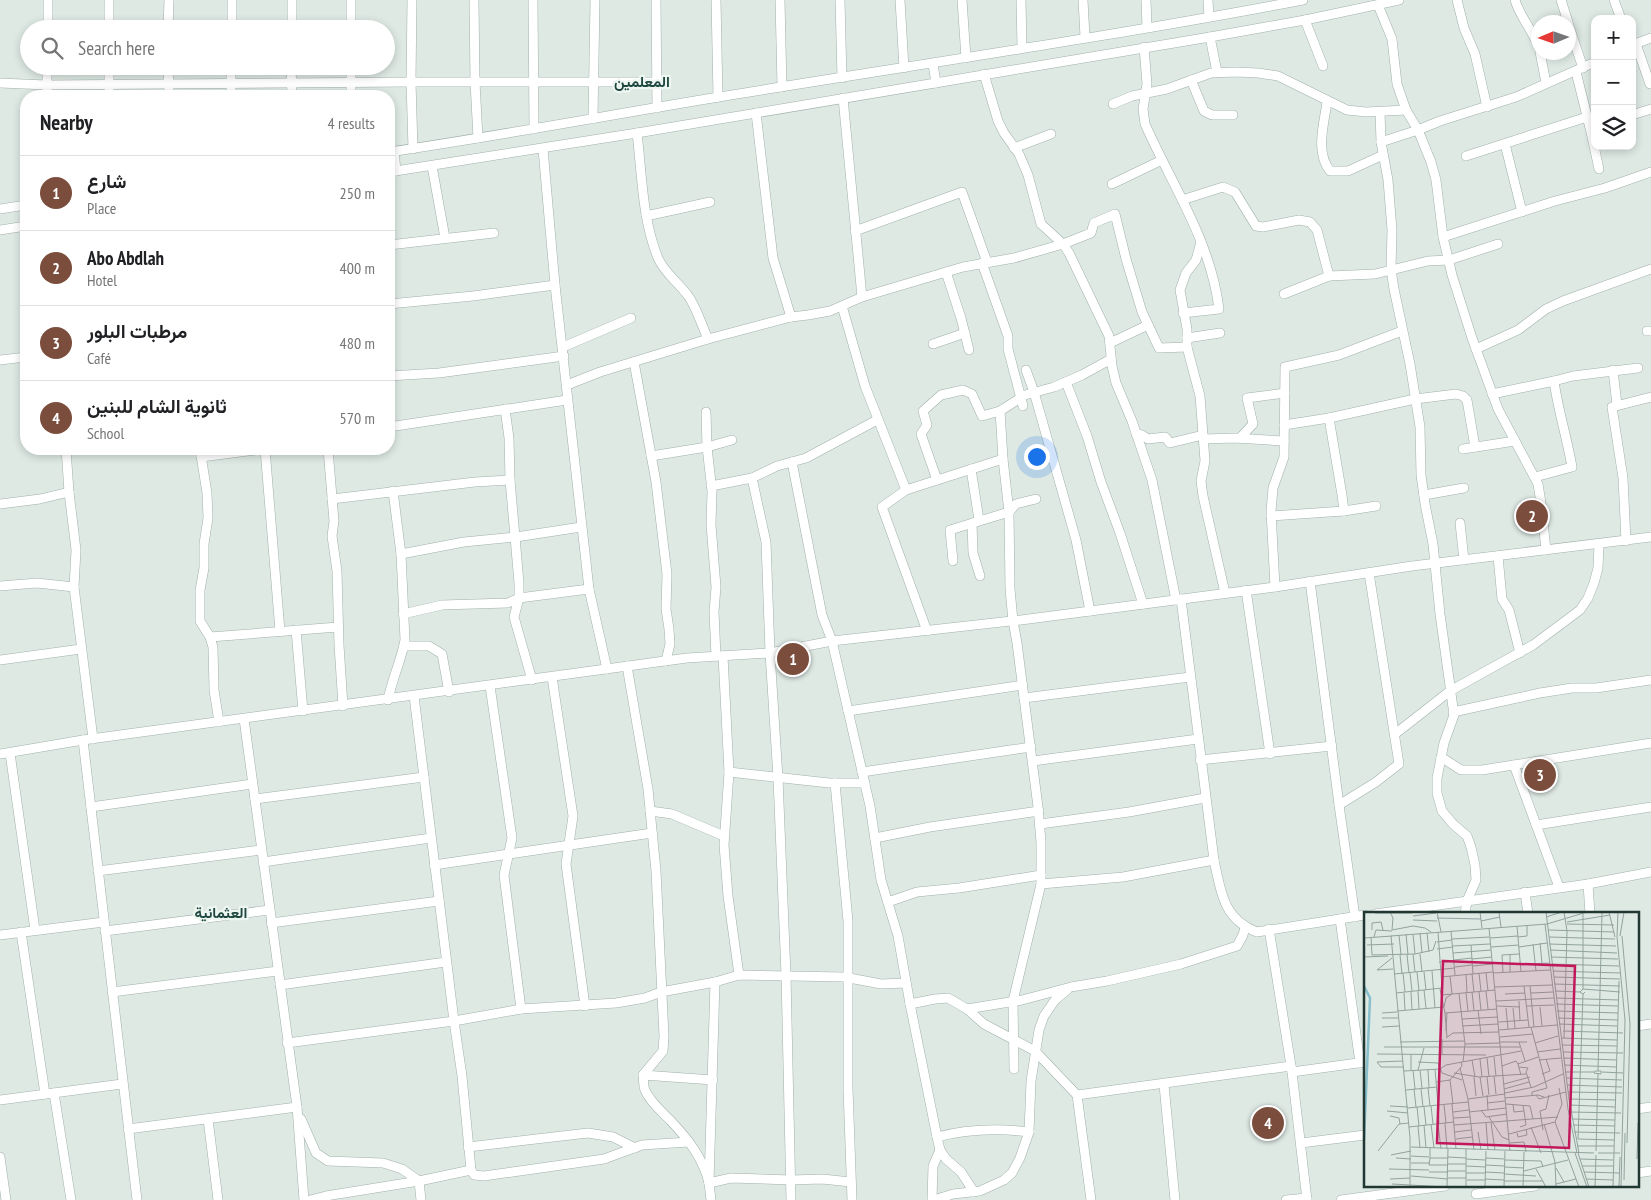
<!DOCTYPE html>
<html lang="en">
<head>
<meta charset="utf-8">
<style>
  body { margin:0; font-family:"PT Sans Narrow",Vazirmatn,sans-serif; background:#f2f2f2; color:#202124 }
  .controls { position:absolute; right:15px; top:15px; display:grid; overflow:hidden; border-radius:10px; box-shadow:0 2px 8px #0003 }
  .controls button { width:45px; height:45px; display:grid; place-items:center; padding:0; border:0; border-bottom:1px solid #e0e0e0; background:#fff; color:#202124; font:25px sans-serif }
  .compass { position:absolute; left:1531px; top:15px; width:45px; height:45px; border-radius:50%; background:#fff; box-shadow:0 2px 8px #0003; rotate:268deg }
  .you { position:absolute; left:1036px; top:456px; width:18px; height:18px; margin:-12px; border:4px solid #fff; border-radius:50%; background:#1a73e8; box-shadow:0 0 0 8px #1a73e833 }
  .badge { display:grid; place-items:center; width:32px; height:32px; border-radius:50%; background:#7b4d3c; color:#fff; font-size:16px; font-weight:700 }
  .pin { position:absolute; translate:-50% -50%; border:2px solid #fff; box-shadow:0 1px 5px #0006 }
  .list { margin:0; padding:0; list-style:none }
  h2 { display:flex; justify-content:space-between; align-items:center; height:65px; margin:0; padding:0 20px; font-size:21px }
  h2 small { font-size:16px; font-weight:400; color:#757577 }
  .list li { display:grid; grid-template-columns:32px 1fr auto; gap:15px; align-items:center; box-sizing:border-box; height:75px; padding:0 20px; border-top:1px solid #e0e0e0 }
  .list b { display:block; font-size:19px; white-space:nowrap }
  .list p { margin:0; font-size:16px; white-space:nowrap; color:#757577 }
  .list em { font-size:16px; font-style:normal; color:#757577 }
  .icon { flex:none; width:28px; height:28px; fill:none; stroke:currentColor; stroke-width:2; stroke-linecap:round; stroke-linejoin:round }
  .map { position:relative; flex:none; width:1651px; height:1200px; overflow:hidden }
  .search { position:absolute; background:#fff; box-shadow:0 2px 8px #0003; left:20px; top:20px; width:375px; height:55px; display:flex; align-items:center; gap:12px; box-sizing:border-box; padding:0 18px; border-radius:28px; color:#757577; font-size:19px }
  .panel { position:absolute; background:#fff; box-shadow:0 2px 8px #0003; left:20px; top:90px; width:375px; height:365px; border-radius:20px }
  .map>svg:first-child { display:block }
</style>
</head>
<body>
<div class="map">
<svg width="1651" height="1200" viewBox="0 0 1651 1200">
  <rect width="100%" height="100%" fill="#dee9e4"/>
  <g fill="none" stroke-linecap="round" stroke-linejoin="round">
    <!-- minor casing -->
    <g stroke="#a1b0ab" stroke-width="10">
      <g id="minor">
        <path d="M412,0L411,82L413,149"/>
        <path d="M474,0L475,82L478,138"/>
        <path d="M533,0L534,129"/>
        <path d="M656,0L657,108"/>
        <path d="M716,0L718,97"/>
        <path d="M780,0L782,87"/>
        <path d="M840,0L842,78"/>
        <path d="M900,0L904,68"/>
        <path d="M962,0L966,58"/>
        <path d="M1021,0L1022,48"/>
        <path d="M1083,0L1085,37"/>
        <path d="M1146,0L1147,27"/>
        <path d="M1208,0L1209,17"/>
        <path d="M1457,0L1464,28L1475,54L1487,107"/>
        <path d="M1515,0C1520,17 1532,29 1538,46"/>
        <path d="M1561,0L1568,22"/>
        <path d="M1614,0L1621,19"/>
        <path d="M1378,5L1392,39L1397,84L1406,110"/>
        <path d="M1305,20L1323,66"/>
        <path d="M1568,23L1583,68"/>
        <path d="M48,29V0"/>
        <path d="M109,29V0"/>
        <path d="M168,29L169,0"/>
        <path d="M232,29V0"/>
        <path d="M292,29V0"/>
        <path d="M351,29V0"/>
        <path d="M1210,37L1217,72"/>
        <path d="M1636,44L1650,84"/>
        <path d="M1632,45L1651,38"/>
        <path d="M1144,47L1147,84L1143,109L1145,124C1172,185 1211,242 1219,309L1183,313"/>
        <path d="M1540,52L1546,83"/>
        <path d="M933,64L936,83"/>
        <path d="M47,66V96"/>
        <path d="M168,66L169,96"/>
        <path d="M231,66V96"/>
        <path d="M291,66L292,96"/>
        <path d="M1576,72L1591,132L1599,169"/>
        <path d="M984,74L998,121L1004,133L1019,154L1028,175L1041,224L1063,244L1069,253L1109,336L1112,366L1116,383L1132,421L1152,480L1176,600"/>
        <path d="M1191,80L1204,111L1212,115H1233"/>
        <path d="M0,83L47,85L411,82H656"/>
        <path d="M109,96V66"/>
        <path d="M351,96V66"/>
        <path d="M843,98L862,297"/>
        <path d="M1327,102C1324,124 1315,152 1330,171H1348L1383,155"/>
        <path d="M1113,104L1132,96L1167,89L1211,73L1236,72L1258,73L1278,76L1347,110L1366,112L1406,110L1418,130L1440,121L1516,97L1595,62"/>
        <path d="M1380,112L1381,142L1388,180L1392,230L1391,269L1394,289L1410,364L1420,427L1421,475L1425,504L1433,544L1440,614L1454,715L1444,743L1437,778V793L1442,811L1453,824L1467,836L1471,847L1475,865L1476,880L1467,901L1465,914"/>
        <path d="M756,113L773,258L791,317"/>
        <path d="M1635,114L1651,109"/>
        <path d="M593,119L595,0"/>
        <path d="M637,133C642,174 642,219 658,258C665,274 679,283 689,297C697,309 702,326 708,339"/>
        <path d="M1381,142L1418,130L1431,162L1436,180L1443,237L1452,275L1472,338L1498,409L1538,484L1541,503L1546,550"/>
        <path d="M1505,144L1522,212"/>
        <path d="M1014,148L1051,134"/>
        <path d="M543,149L555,285L589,589L607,669"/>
        <path d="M394,151L396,171"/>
        <path d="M389,152C499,136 609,115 719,97C914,65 1109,37 1303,0"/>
        <path d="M1466,156L1587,117"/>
        <path d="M432,166L445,238"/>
        <path d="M389,172L637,133L1210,37L1305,20L1399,0"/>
        <path d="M1112,184L1162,160"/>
        <path d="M1182,200L1223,187L1235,192L1256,226L1263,227L1299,220L1310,222L1317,230L1329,276L1375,274L1428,261L1449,260L1498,244"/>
        <path d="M0,209L26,205"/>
        <path d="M646,216L710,202"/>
        <path d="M0,230L26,226"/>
        <path d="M855,231L962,192L987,262"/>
        <path d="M1443,237L1555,201L1605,188L1651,172"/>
        <path d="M1201,242L1196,260L1186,273L1180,290L1187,329V347L1200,396L1205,461L1201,481L1203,496L1225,593"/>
        <path d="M389,245L494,233"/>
        <path d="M982,263L1008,336V349L1023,406"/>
        <path d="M946,272L961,318L969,350"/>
        <path d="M1284,294L1329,276"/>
        <path d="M389,304L473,296L555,285"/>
        <path d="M842,306L865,386L906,490L1003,459"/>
        <path d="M1647,331H1651"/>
        <path d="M1187,338L1220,333"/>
        <path d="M1110,343L1148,325"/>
        <path d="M933,344L965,333"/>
        <path d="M563,347L631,318"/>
        <path d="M1476,349L1518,330L1546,309L1563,301L1651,269"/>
        <path d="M0,360L26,357"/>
        <path d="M634,362L656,482L667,574L666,609L669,629L670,644L666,661"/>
        <path d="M1026,370L1034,392L1076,540L1090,611"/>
        <path d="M1613,370L1617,405"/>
        <path d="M389,376L439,373L564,356"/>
        <path d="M1554,381L1573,376L1638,368"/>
        <path d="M1066,382L1087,436L1101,482L1120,533L1143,604"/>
        <path d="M567,385L600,372L708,339L791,317L808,315L830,311L862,297L963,267L1014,258L1063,244L1091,233L1094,223L1115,214L1126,259L1142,312L1159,348L1187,347"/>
        <path d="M1492,394L1554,381C1558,410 1567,438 1572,467L1535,477"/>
        <path d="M505,409L509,438L510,480L519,583V598L514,617L532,680"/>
        <path d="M1000,411L1003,459L1009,512L1010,589L1013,621L1017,643L1038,807L1041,842V884L1013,1001L1014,1069"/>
        <path d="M706,412L707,447L712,491L711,525L716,587L714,612L716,656"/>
        <path d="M1329,418L1415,399L1456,394L1463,396L1467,400L1475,447"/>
        <path d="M389,427L567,400"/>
        <path d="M1136,434L1142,435L1148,439L1165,437L1170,443L1203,435"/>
        <path d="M1240,438L1253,424L1247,398L1285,393"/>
        <path d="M1203,439L1235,438L1284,441"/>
        <path d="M66,449L69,492L76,550L74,587L93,739"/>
        <path d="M200,449L207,493L208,518L204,544V568L200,590V621L210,637L213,647L214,690L219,722"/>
        <path d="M265,449L280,631"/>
        <path d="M328,449L334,521L332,536L337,571L339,645L343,706"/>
        <path d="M1463,449L1515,441"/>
        <path d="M651,456L707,447L732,440"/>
        <path d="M201,457L263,449"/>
        <path d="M792,462L822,615L832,641L870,806L881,880L898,936L910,1004L937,1137L940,1150L946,1159L961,1172L974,1192"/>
        <path d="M971,469L979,520"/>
        <path d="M752,478L766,542L770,653L778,778L786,975L791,1200"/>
        <path d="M937,480L921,434L927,425L923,411L941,395L963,390L972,394L982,416L1000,411L1025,395L1054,387L1082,375L1111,359"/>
        <path d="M711,486L752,478L777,466L806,458L877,420"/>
        <path d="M906,490L882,507L927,631"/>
        <path d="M1424,495L1464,488"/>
        <path d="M332,499L475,482L510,480"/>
        <path d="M0,504L40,499L69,492"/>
        <path d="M1344,511L1376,506"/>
        <path d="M1271,516L1344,511L1342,495L1329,418L1284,425"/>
        <path d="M972,523L973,553L980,576"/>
        <path d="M1460,523L1464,560"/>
        <path d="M1626,541L1623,478L1612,407L1651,397"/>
        <path d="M401,554L464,542L516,537L581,527"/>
        <path d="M1498,556L1502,599L1509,610L1520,653"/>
        <path d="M953,561L950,530L1009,512L1016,504L1036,499"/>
        <path d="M1310,581L1339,805L1355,917"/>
        <path d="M0,586L37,583L74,587"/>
        <path d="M1275,587L1271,511L1273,488L1284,457L1285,367L1339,355L1402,331"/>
        <path d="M1246,590L1270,754"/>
        <path d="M1181,599L1214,860C1221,892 1223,919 1257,932L1365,915"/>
        <path d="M403,614L442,605L508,603L519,598L589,589"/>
        <path d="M296,630L303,711"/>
        <path d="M210,637L338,627"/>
        <path d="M404,646H429L442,654L449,692"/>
        <path d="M723,656L729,772L724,845L728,896L739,975"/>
        <path d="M0,660L81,649"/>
        <path d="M627,666L648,789L656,871L664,1036L663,1051L643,1075C644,1079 643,1086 645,1090C650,1102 662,1112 670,1120C688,1139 703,1158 709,1183"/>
        <path d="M552,677L573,816L566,864L585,1006"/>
        <path d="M490,686L512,838L504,875L521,1009"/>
        <path d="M414,696L454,1021L462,1076L471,1170L474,1175L484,1176L604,1159L642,1145L689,1142"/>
        <path d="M1024,698L1190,677"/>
        <path d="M388,700C392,679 401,661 405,640L401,554L393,491"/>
        <path d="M848,711L1023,685"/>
        <path d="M1453,712L1540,693L1572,688H1596L1651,680"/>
        <path d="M244,719L297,1107L304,1200"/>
        <path d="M1395,734L1450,691L1533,645L1580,610L1588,598L1594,583L1598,568L1599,544"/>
        <path d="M83,740L137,1200"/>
        <path d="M10,753L35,930"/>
        <path d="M0,754L83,740L687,658L770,653L832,641L1021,620L1275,587L1412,566L1651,537"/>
        <path d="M1441,757L1461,770H1482L1651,743"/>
        <path d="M1200,760L1332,746"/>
        <path d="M1033,761L1198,739"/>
        <path d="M1514,765L1559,887"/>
        <path d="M729,772L829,783H865"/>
        <path d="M862,772L1031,747"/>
        <path d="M835,783L848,921V1088L852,1200"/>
        <path d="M255,799L424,777"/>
        <path d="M1339,805L1376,782L1399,764L1369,573"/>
        <path d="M91,807L252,784"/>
        <path d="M650,811L672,814L724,836"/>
        <path d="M1040,824L1129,812L1205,798"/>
        <path d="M1536,825L1651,807"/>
        <path d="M875,838L930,827L1039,811"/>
        <path d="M263,862L431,838"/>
        <path d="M434,865L652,833"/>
        <path d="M98,871L261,850"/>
        <path d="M1041,884L1123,877L1214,860"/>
        <path d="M1588,884L1590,914"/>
        <path d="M1525,892L1528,914"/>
        <path d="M888,902L917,892L959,888L1041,875"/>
        <path d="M1375,914L1588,884L1651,872"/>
        <path d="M1340,919L1360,1063"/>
        <path d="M271,923L439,901"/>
        <path d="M1269,929L1292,1072L1307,1200"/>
        <path d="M105,931L269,910"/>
        <path d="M21,932L45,1094"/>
        <path d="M0,935L104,922"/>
        <path d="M280,985L446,962"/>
        <path d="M112,992L278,971"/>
        <path d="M910,1004L935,999L948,998L967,1009L984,1024L1035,1051L1077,1095"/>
        <path d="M967,1009L1022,1000L1071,987L1107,981L1181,964L1237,946L1243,935L1245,927"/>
        <path d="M1637,1026L1651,1024"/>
        <path d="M287,1043L454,1021L521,1009L616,1003L645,998L661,992L715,982L739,975L844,977L881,984L906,983"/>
        <path d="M1292,1072L1365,1062"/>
        <path d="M643,1075L713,1080"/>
        <path d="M1164,1085L1175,1200"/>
        <path d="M54,1093L71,1200"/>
        <path d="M0,1100L122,1084"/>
        <path d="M1637,1109L1651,1107"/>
        <path d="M208,1119L218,1200"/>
        <path d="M301,1119L316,1153L328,1161L383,1163L402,1169L419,1181L421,1200"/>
        <path d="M128,1129L297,1107"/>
        <path d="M937,1137C968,1129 997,1128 1029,1132"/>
        <path d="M1301,1143L1365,1135"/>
        <path d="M468,1147L588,1133L613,1137L635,1148"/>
        <path d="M0,1157L6,1200"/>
        <path d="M1637,1173L1651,1171"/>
        <path d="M709,1183L731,1178L791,1180L822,1179L851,1182"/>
        <path d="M1476,1194L1535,1186"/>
        <path d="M310,1200L326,1196L419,1181L471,1170"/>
        <path d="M711,1200L709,1183L715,982"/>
        <path d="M932,1200L933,1166L940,1150"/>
        <path d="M934,1200L953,1194L980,1191L1004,1180L1012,1173L1020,1158L1029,1132L1031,1081L1039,1030L1044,1016L1055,1000L1067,990"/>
        <path d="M1091,1200L1077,1095L1291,1066"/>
        <path d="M1286,1200L1307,1198"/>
        <path d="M1341,1200L1445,1186"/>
      </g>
    </g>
    <!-- minor -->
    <use href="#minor" stroke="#fff" stroke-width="9"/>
  </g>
  <g text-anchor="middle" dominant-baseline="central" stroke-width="4.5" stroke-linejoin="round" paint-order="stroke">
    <!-- neighbourhood labels -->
    <g font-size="15" font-weight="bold" fill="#1e483f" stroke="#eef6f2">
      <text x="642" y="81">المعلمين</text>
      <text x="221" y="912">العثمانية</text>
    </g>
  </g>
  <!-- overview -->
  <g transform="translate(1364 912)">
    <rect width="275" height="275" fill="#dee9e4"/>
    <path fill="none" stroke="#88bfcc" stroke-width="2.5" d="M0,74L6,86L0,228"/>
    <path fill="none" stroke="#92a29d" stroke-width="1" d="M26,0L29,6L28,18M73,0L77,20M116,0L118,16M135,0L137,15M182,0L205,187L215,241M245,0L251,25M254,0L253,25L261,108L257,275M11,1H48M49,4L72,1M182,5L198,0M73,6L117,7M49,8L73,9M117,9L136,5M203,10L246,3M181,12L204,197L213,241M203,12L250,13M153,14L157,60M125,16L146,239M8,18V11L17,10L19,18M28,18L49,14L61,16L67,20M184,18L250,20M87,19L91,63M56,21L58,41M63,21L65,40M42,22L44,43M49,22L51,42L69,38L72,29M35,23L37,43M256,24L260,0M258,24L266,112L263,231M7,25L8,43L51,42M10,25L12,18L28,19M154,25L163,24V13M185,25L251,27M0,26L28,24M126,26L154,24M88,27L125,25M73,30L88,28M176,31L178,51M169,32L172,59M185,32L252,34M3,33L30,32M107,33L109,62M89,34L126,32M127,35L155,33M155,35L183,31M73,37L89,35M186,38L253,41M89,41L127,38M49,42L51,60M56,42L58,60M146,42V60M36,43L38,62M43,43L45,61M0,45L24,44M187,45L254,47M28,46L13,58L29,57M108,47L128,45M90,48L108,46M75,50L90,49M164,52L186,51M188,52L255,54M109,54L128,52M91,55L108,53M68,59L71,96M189,59L256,61M53,60L55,79M60,60L62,78M139,60L138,43L155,42M39,61L41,80M46,61L48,79M115,61L117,79M122,61L124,79M129,61L186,58M30,62L91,56M102,62L103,81M108,62L110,80M86,64L88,82M77,65L129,60M190,65L256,67M190,72L256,74M160,74L165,115M166,74L170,115M131,75L188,73M76,77L81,101M219,77V2M60,78L62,96M54,79L55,97M122,79L124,97M191,79L216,80M47,80L48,98M108,80L110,99M115,80L117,98M221,80L219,82L216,80L219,77L256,80M32,81L78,76L74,20M40,81L41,98M102,81L104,99M167,81L189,80M95,82L101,132L99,150M141,82L161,81M78,83L131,78M192,86L255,88M132,89L190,86M155,89L156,108M192,92L254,94M133,94L156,95M163,94L190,93M176,95L178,114M142,96L144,117M149,96L151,116M114,98L117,122M33,99L80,95L82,86L88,82M193,99L254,101M18,101L33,100M18,106H34M194,106L254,108M98,107L134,105M134,110L164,108M195,112L253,114M98,114L134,112M18,115L35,114M167,115L183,176L168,180V183M135,118L193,113M82,119L83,101M199,119L259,121M83,125L81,101L133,97M136,125L169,122M82,126L89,121L135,120M198,126L253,128M200,126L203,19L200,0M36,130L100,129M136,130H163M155,130L161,149M171,131L194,124M101,132L136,131M198,133L253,134M20,135H156M173,140L196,137M199,140L259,141M13,142L122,143M47,142V158M78,143V127M130,145L132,164M123,146L125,165M199,146L253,148M116,147L118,165M108,148L111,165M175,148L197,146M39,149L13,150L17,155H40M54,150L74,151L78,161L98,168M200,153L253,155M138,154L152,149L154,152M155,155L164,156L162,160L167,175M96,156L104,187M71,157L74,193M76,157L82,153L157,139M49,158L51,177M54,158L60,136M56,158L58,176M64,158L65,176M40,159L76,157M234,159L238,0M237,159V162L230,161L231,159ZM201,160H230M238,160L259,161M90,161L115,165L162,162M178,162L186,159L182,147M157,163L154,152L174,145M130,164L132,182M110,165L112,184M116,165L119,184M123,165L125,183M202,166L258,168M86,168L98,154L97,150M72,170L86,168L89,192M140,172L166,165M203,173L258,175M64,176L66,194M195,176L198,192L191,210L215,275M50,177L52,195M57,177L59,195M140,177L165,170M42,178L73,175M204,180L258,181M141,181L170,175L199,162M123,183L124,198M172,183L175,187L202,180M141,186L174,183L180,185M205,187L252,188M123,191L141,189M88,192L92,237M142,192L166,194L169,207M149,192L150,200L160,199L159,194M74,193L75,212M80,193L82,211M206,193L251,195M26,194L44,195M67,194L69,212M53,195L55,214M60,195L62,213M44,196L104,190M117,198L122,205L143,202M23,199L44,201M89,200L105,198M105,200L142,196M206,200L257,201M26,204L35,206L36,212M125,205L138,225L145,228M90,206L106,205M208,207L251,208M122,210L124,238M81,211L83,237M127,211L131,238M67,212L70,236M74,212L77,237M180,212L191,250L192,275M60,213L62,236M90,213L194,205M209,213L251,214M54,214L56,236M45,215L90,210M156,215L162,213L160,199M167,215L177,241M179,218L176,199L182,197L185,183M91,220L107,218M114,220L117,238M210,220L256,221M153,221L154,225L163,223L162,217M145,222L191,210M92,227L108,225M214,227L219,82M214,227L250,228M145,231L160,230L162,240M213,234H250M47,235L230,241M66,236V246H84M102,237V275M110,238L104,187L141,182M14,239L35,212L45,211M232,239L234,162M211,241L223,275M214,241L225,275M234,241H256M27,243L47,239M47,244L65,245M84,245L102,246M32,246L47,247M66,246L65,253H84M122,246L140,247M102,247L122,248M216,247L249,248M273,247L274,211M141,248L177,249L179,255M47,251H66M84,252H102M122,253L140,254M102,254L122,255M218,254H249M141,255L160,256M192,256L200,270M25,257L65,258M172,257L182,275M84,259H102M160,259L204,248M65,260H84M121,260L140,261M220,260L255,261M102,261H121M140,262L172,264M47,264L84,267M84,266H102M26,267L46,266M121,267L140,268M222,267L249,268M103,268H121M260,268L261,221M140,269H159M159,269H179M28,272L82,275M192,272L212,267M46,275V226L27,24L183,12L223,0M83,275L84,237M121,275L122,239M140,275L141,239M159,275L160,240M231,275L232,243M249,275L255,69M255,275L256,245"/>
    <path fill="#c2185b" fill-opacity="0.15" stroke="#c2185b" stroke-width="2.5" d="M79,49L211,54L205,236L73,231Z"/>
    <rect width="275" height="275" fill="none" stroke="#203732" stroke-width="2.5"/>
  </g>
</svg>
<div class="controls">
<button>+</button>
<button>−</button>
<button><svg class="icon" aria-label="layers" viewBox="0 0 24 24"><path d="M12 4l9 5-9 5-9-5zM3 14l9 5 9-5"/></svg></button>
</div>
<svg class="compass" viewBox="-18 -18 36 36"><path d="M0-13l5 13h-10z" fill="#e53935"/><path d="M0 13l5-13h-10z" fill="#757577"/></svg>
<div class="you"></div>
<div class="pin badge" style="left:793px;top:659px">1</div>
<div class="pin badge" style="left:1532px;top:516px">2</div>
<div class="pin badge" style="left:1540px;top:775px">3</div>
<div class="pin badge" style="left:1268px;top:1123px">4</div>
<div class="search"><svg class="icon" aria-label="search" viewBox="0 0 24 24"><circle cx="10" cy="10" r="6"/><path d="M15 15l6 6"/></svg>Search here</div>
<section class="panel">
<h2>Nearby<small>4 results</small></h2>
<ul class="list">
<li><span class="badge">1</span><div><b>شارع</b><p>Place</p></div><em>250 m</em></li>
<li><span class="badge">2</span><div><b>Abo Abdlah</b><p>Hotel</p></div><em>400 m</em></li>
<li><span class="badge">3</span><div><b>مرطبات البلور</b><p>Café</p></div><em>480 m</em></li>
<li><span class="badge">4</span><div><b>ثانوية الشام للبنين</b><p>School</p></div><em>570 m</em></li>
</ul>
</section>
</div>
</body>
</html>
